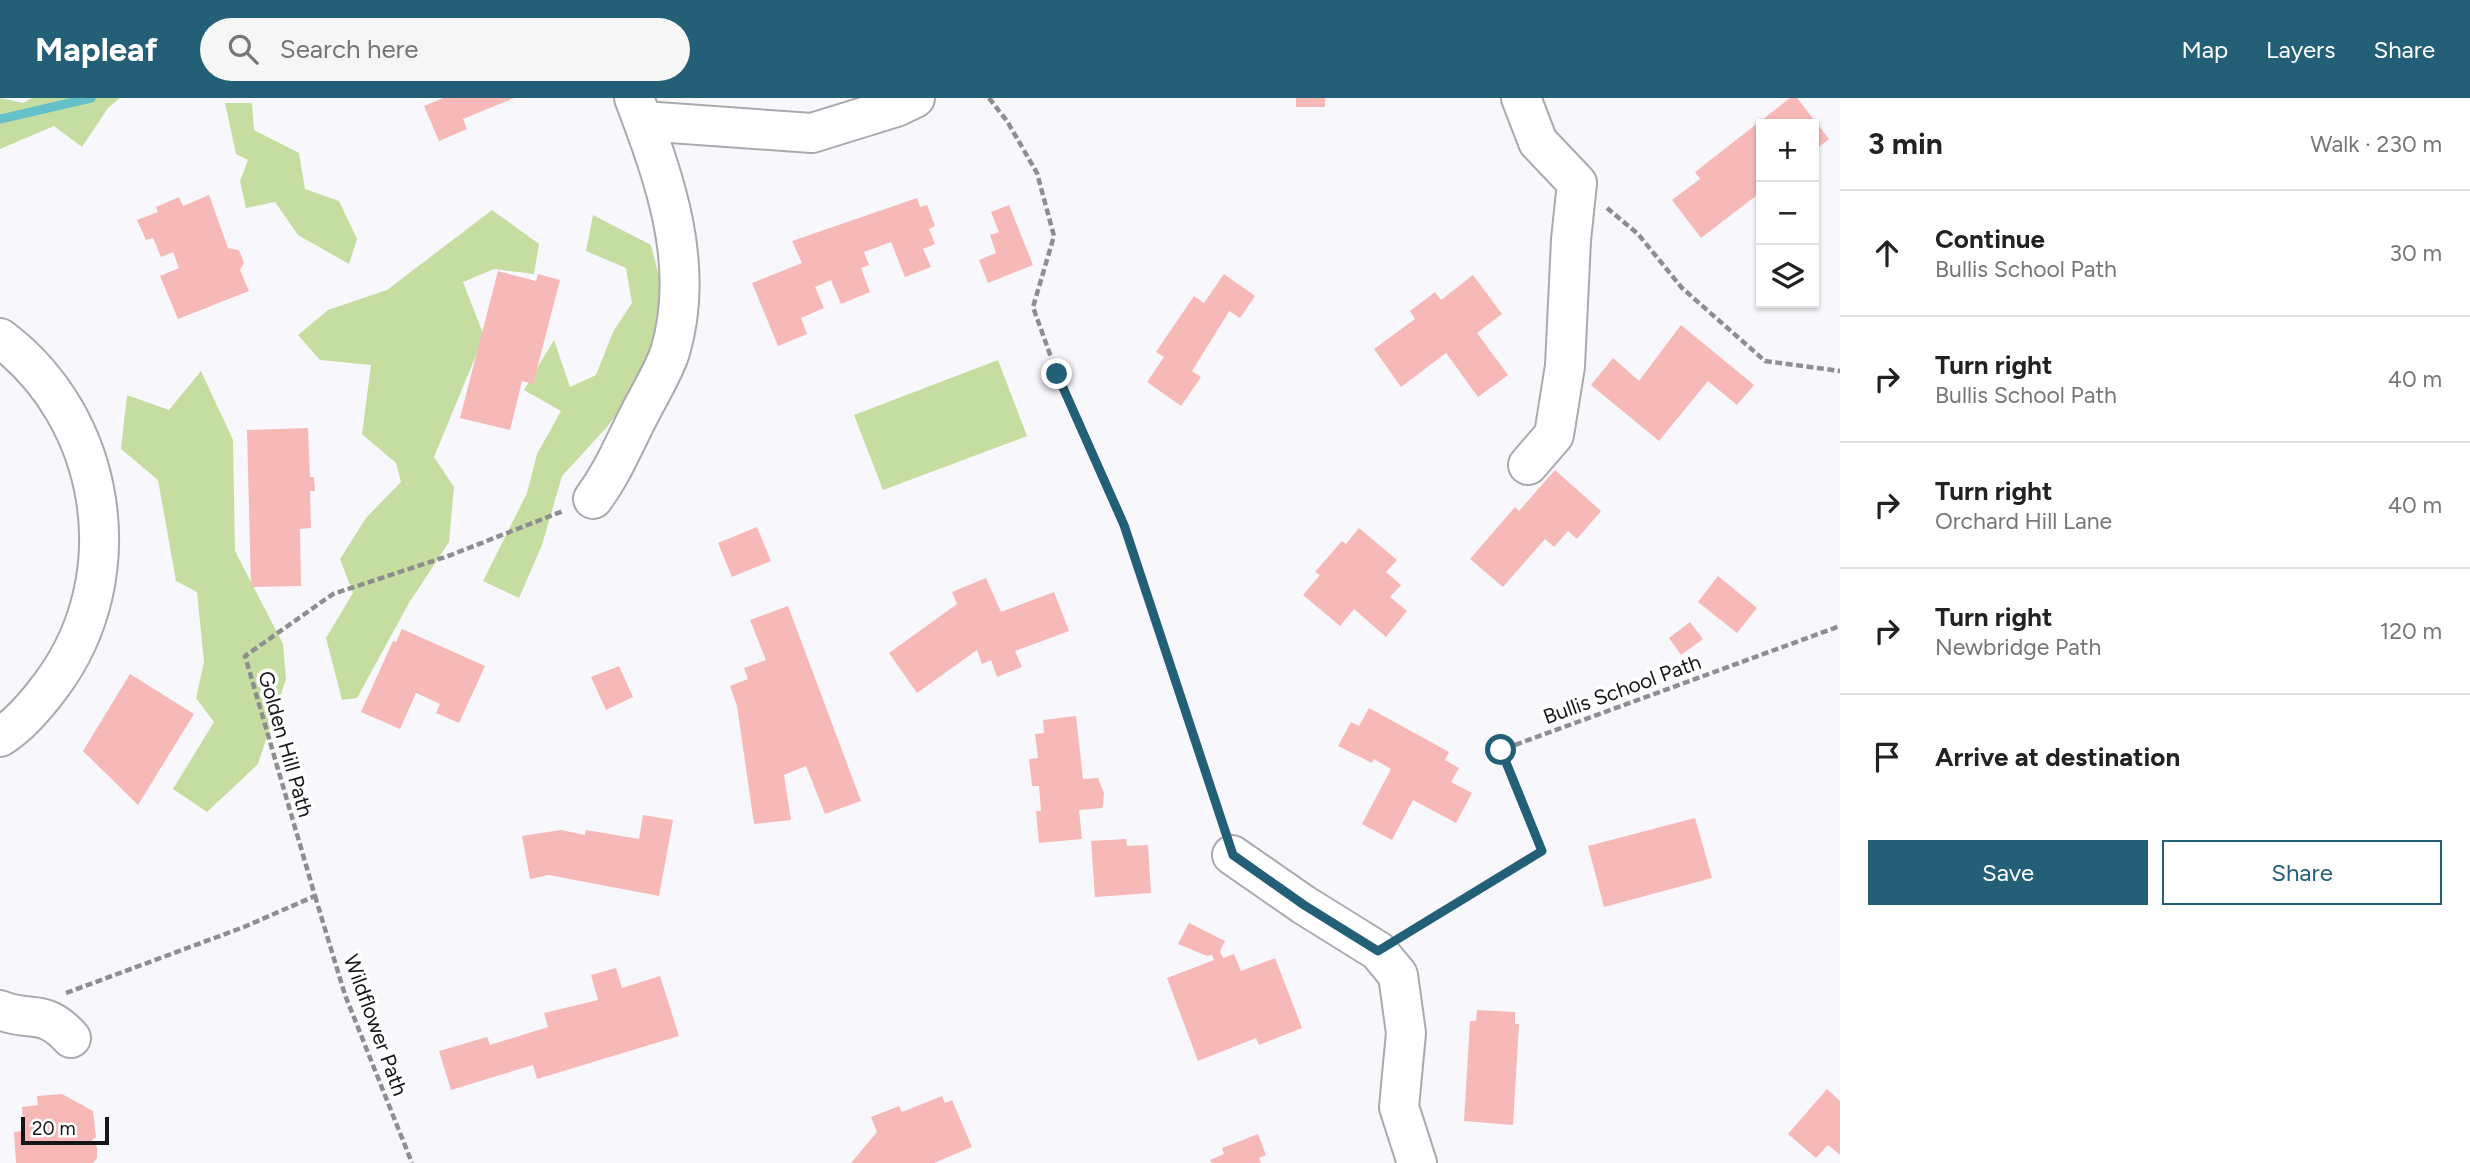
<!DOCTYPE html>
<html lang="en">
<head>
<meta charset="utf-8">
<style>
  body { margin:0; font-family:Figtree,sans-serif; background:#f6f6f6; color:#222 }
  .controls { position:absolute; right:21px; top:21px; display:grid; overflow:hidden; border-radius:0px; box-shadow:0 2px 5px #0004 }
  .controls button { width:63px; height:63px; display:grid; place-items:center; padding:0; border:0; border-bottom:2px solid #e0e0e0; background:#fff; color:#222; font:35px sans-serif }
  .scale { position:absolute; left:21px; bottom:18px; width:88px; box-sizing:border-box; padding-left:7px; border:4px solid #161618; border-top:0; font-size:19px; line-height:24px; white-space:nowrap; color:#161618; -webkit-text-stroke:5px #fff; paint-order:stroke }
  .stop { position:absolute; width:21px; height:21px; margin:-16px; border:5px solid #235f77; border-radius:50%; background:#fff }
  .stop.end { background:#235f77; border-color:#fff; box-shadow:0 2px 7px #0008 }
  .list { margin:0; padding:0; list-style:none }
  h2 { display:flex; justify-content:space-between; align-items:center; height:91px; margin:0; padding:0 28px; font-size:30px }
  h2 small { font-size:23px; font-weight:400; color:#767676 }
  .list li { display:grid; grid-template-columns:46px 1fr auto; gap:21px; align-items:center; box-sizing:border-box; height:126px; padding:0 28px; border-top:2px solid #e0e0e0 }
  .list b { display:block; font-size:26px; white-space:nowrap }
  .list p { margin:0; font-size:23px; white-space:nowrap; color:#767676 }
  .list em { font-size:23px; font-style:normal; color:#767676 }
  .actions { display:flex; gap:14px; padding:21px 28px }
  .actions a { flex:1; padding:16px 0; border:2px solid #235f77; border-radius:0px; text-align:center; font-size:24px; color:#235f77 }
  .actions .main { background:#235f77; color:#fff }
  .icon { flex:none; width:38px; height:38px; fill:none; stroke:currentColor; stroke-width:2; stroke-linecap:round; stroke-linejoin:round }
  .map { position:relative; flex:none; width:1840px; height:1065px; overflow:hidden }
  header { display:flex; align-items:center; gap:42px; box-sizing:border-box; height:98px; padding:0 35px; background:#235f77; color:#fff }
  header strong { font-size:33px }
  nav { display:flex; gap:38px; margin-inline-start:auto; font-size:24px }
  .search { width:490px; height:63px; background:#f6f6f6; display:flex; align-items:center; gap:18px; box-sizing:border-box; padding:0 24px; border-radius:38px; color:#767676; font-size:26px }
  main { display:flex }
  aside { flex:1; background:#fff }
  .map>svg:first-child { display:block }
</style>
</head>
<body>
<header>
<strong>Mapleaf</strong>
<div class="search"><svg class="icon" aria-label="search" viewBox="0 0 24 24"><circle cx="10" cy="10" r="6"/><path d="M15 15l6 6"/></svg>Search here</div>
<nav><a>Map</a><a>Layers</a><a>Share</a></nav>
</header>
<main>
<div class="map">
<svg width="1840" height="1065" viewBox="0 0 1840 1065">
  <rect width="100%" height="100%" fill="#f8f8fc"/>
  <!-- green -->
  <g fill="#c5dda0">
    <path d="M0,0L23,5L32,0H120L108,10L82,49L54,28L0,51Z"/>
    <path d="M225,5H252L254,32L299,55L305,91L339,103L357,141L349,166L298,137L275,104L246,110L240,83L248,62L236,56Z"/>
    <path d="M492,112L539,146L534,176L494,171L463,184L484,238L434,359L454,389L449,444L409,505L357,600L342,602L326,540L353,495L340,461L366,420L401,384L396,365L362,336L371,267L320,262L298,237L328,212L387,192Z"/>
    <path d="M593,117L651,147L665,201L649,271L607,329L562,378L542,447L519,500L483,483L527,395L537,356L561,313L524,292L554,242L570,289L596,277L613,234L632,205L626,170L586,153Z"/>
    <path d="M998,262L1027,338L883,392L854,317Z"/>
    <path d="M201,273L233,342L235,453L283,546L286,581L258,666L207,714L173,691L214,624L196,600L204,564L197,494L176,483L158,382L121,351L127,297L169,312Z"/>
  </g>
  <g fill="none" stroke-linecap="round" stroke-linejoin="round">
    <!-- stream -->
    <path stroke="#64c0c9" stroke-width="9" d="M0,21L91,0"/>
  </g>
  <!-- building -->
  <g fill="#f6b9b7">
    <path d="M443,0H514L463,21L467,31L439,43L424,8Z"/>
    <rect x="1296" y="0" width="29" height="9"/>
    <path d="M1790,0H1797L1829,41L1814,53V26H1761V94L1701,140L1672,102L1700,81L1695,74Z"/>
    <path d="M209,97L228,150L239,152L244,165L240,172L249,193L178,221L160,178L179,170L173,154L161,159L153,140L146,142L137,122L158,114L156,109L179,99L183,108Z"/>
    <path d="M917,100L920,109L927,107L935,128L929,131L935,146L923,151L931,169L905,179L891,144L864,154L869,167L861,170L870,194L841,206L831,182L815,189L824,210L801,220L807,236L778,248L752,185L802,165L792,143Z"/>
    <path d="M1009,107L1033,167L988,185L979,162L996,155L990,137L999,134L991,114Z"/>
    <path d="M498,173L536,183L538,176L560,182L533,286L522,283L510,332L460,320Z"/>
    <path d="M1224,176L1255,198L1240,220L1229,213L1225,220L1192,273L1201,279L1181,308L1147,284L1164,259L1156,254L1194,198L1204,205Z"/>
    <path d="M1473,177L1502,216L1477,235L1508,277L1478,299L1446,255L1401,289L1374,251L1415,221L1410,213L1435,194L1441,202Z"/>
    <path d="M1681,227L1754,287L1737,307L1708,283L1659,343L1591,287L1613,260L1639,283Z"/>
    <path d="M308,330L310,379H314L315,393H310L311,430L300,431L301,488L251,489L247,332Z"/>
    <path d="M1555,372L1601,413L1577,441L1568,433L1554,449L1545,441L1503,489L1470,461L1515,409L1519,413Z"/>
    <path d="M757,429L771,463L732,479L718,445Z"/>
    <path d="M1359,430L1397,462L1386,474L1401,487L1390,499L1407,513L1386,539L1354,511L1340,528L1303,497L1320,477L1315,474L1342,443L1346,446Z"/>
    <path d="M1718,478L1757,510L1737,535L1698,504Z"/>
    <path d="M986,480L1001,514L1054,494L1069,533L1015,553L1022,569L997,579L991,562L982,566L977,552L917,595L889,555L957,506L952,494Z"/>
    <path d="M788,508L861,703L825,716L806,668L784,677L791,722L754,726L737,608L730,588L748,581L744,570L766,562L750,522Z"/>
    <path d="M1690,524L1703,541L1681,557L1669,540Z"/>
    <path d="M402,531L485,568L459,625L436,615L440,606L416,595L400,631L361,614L393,543L396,544Z"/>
    <path d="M619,568L633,599L606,612L591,579Z"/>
    <path d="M130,576L194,616L138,707L83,653Z"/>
    <path d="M1369,610L1449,654L1445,662L1459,670L1451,684L1472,695L1456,725L1413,702L1392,742L1362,726L1391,671L1374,661L1372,665L1338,648L1351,624L1359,628Z"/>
    <path d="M1076,618L1083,681L1098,680L1104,695L1103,707L1102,710L1079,712L1082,741L1039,745L1036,713H1041L1039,688H1032L1029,661L1038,660L1035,636L1044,635L1043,622Z"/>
    <path d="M643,717L673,722L659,798L549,777L530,781L522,738L561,732L585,737L586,732L639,741Z"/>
    <path d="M1695,720L1712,780L1604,809L1588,748Z"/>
    <path d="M1126,741L1127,748L1148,747L1151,795L1095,799L1091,743Z"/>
    <path d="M1189,825L1225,843L1220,853L1223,860L1234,856L1241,873L1275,860L1302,930L1259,947L1256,940L1198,963L1167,880L1214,862L1212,857L1207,858L1178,846Z"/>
    <path d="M616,870L622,890L660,878L679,938L537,981L533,967L451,992L439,953L487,939L490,947L548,929L544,915L598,902L591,877Z"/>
    <path d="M1477,912L1515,914V926H1519L1513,1027L1464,1023L1470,923H1476Z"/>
    <path d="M1827,991L1840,1003V1057L1828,1047L1816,1060L1788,1036Z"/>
    <path d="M62,996L93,1013L96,1039L92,1042L97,1049V1060L93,1065H16L14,1034L24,1033L22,1009L38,1007L37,998Z"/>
    <path d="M942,998L945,1005L952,1002L972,1049L934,1065H851L877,1034L871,1019L899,1008L902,1014Z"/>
    <path d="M1258,1036L1266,1057L1259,1060L1261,1065H1212L1210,1062L1224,1056L1222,1050Z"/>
  </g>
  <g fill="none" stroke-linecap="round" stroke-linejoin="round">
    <!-- minor casing -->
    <g stroke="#aaaaae" stroke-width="42">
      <g id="minor">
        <path d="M1521,0L1538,44L1577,85L1571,142L1565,268L1554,337L1528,367"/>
        <path d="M643,23L812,35L896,9L915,0"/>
        <path d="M0,240C107,320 132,478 52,586C38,605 20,627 0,639"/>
        <path d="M593,401C613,374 624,346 639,317C649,297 663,275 670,254C696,168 665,81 634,0"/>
        <path d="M1232,757L1304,807L1378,853L1398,877L1406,935L1399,1009L1417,1065"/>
        <path d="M0,912C31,925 43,909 71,940"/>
      </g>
    </g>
    <!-- path -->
    <g stroke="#8e8e91" stroke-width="4.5" stroke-dasharray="7 3.5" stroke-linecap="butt">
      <path d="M989,0L1007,23L1037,75L1054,138L1033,209L1057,276L1124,427L1223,727"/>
      <path d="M1607,110L1638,136L1682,190L1765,263L1840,273"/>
      <path d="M315,798L345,897L412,1065"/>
      <path d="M1406,836L1542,753L1501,652L1840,528"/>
      <path d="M66,895L244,829L315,798L245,558L333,496L451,457L563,413"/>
    </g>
    <!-- minor -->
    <use href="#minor" stroke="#fff" stroke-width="38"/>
  </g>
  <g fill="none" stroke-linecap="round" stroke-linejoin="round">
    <!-- route -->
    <path stroke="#235f77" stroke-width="9" d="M1057,276L1124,427L1233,757L1304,807L1378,853L1542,753L1501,652"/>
  </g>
  <g text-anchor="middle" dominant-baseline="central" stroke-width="7" stroke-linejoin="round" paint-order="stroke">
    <!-- street labels -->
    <g font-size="21" fill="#161618" stroke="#fff">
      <text transform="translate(1622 591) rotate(-20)">Bullis School Path</text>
      <text transform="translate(286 646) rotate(74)">Golden Hill Path</text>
      <text transform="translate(376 927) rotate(70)">Wildflower Path</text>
    </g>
  </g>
</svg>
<div class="controls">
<button>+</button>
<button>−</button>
<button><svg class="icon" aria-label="layers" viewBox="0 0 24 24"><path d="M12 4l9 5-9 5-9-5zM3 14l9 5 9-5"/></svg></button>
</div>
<div class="scale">20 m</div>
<div class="stop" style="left:1501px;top:652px"></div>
<div class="stop end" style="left:1057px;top:276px"></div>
</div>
<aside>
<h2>3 min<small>Walk · 230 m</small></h2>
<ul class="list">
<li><svg class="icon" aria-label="ahead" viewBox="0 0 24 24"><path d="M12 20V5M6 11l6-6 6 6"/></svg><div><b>Continue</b><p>Bullis School Path</p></div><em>30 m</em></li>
<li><svg class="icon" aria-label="right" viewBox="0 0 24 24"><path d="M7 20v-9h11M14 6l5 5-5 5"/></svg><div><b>Turn right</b><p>Bullis School Path</p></div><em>40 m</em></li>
<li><svg class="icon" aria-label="right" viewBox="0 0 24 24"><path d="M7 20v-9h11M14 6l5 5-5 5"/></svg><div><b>Turn right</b><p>Orchard Hill Lane</p></div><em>40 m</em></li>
<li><svg class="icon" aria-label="right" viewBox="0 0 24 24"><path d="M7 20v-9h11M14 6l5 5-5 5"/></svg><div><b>Turn right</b><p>Newbridge Path</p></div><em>120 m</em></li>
<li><svg class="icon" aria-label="arrive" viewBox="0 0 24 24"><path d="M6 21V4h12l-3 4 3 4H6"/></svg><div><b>Arrive at destination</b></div></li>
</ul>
<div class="actions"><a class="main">Save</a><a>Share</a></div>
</aside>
</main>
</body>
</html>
